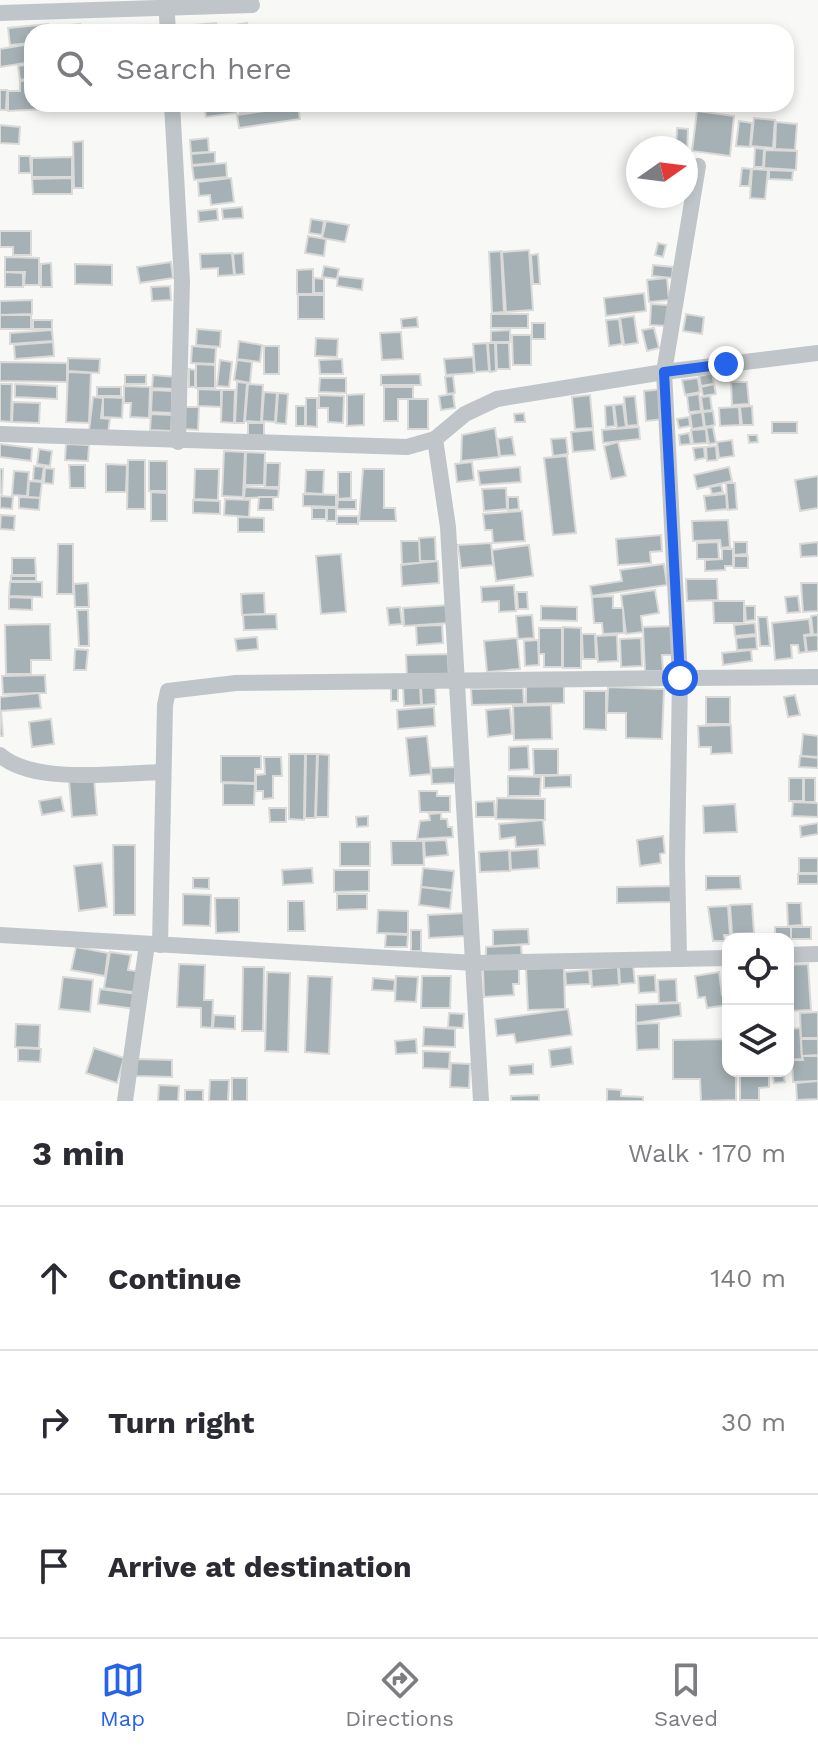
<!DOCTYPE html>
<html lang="en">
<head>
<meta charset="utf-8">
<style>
  body { margin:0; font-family:"Work Sans",sans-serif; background:#f7f7f7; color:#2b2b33 }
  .controls { position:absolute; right:24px; bottom:24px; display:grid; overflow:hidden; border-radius:16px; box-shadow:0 4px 12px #0003 }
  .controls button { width:72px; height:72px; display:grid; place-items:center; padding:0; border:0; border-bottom:2px solid #e1e1e2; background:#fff; color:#2b2b33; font:40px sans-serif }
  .compass { position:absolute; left:626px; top:136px; width:72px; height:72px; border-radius:50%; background:#fff; box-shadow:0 4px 12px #0003; rotate:76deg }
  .stop { position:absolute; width:24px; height:24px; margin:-18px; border:6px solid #2563eb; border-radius:50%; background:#fff }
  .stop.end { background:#2563eb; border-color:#fff; box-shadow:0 2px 8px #0008 }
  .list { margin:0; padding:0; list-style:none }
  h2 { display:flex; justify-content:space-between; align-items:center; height:104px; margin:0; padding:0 32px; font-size:34px }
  h2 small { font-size:26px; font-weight:400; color:#7c7c81 }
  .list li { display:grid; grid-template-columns:52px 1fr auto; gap:24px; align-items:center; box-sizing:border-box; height:144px; padding:0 32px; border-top:2px solid #e1e1e2 }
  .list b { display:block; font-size:30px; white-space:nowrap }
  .list em { font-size:26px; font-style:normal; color:#7c7c81 }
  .icon { flex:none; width:44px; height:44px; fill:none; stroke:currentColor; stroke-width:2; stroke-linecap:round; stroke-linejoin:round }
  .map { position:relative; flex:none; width:818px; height:1101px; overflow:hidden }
  .search { position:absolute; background:#fff; box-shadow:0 4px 12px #0003; left:24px; right:24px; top:24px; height:88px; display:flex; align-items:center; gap:20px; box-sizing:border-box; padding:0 28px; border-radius:24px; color:#7c7c81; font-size:30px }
  .sheet { height:536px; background:#fff }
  nav { display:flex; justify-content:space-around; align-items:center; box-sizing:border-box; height:112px; border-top:2px solid #e1e1e2; background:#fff; font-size:22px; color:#7c7c81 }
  nav a { display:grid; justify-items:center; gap:4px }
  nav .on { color:#2563eb }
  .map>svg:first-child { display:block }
</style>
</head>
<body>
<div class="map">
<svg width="818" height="1101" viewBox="0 0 818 1101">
  <rect width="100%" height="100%" fill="#f8f8f6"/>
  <!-- building -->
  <g fill="#a6b1b5" stroke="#dadad8" stroke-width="2">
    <path d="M216,23L217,32H184V26Z"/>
    <path d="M247,23L249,32H237L235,25Z"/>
    <path d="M48,24L49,32H32V43L10,45L8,28Z"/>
    <path d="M80,24L81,32H51L50,27Z"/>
    <path d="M30,44L32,62L0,67V49Z"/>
    <path d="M32,64V78L20,80L18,66Z"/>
    <path d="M32,80V104H48V109L8,111V91H20V81Z"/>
    <path d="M0,90H7L6,110H0Z"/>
    <path d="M235,104L236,113L206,117L204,105Z"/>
    <path d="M239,104H264L265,109L240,113Z"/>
    <path d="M298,106L300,119L239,128L237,115Z"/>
    <path d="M697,111L734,116L730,156L692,151Z"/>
    <path d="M754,118L775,120L773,148L751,146Z"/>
    <path d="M739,121L752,123L750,147L736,146Z"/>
    <path d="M776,122L797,124L795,150L775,149Z"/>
    <path d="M0,125L20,127L19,144L0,143Z"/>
    <path d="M677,128L688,129L687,153L686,148H676Z"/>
    <path d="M208,138L209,152L191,153L190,140Z"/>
    <path d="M83,141V188H74L73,142Z"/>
    <path d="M755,148L764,149L763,167H754Z"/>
    <path d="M765,150L797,151L796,170L764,168Z"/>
    <path d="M215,152V163L192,165L191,154Z"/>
    <path d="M19,156H30L31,173H19Z"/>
    <path d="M72,157V177H32V158Z"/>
    <path d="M226,163L227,177L194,180L192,166Z"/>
    <path d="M742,168L751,169L749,186H740Z"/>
    <path d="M752,169L768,170L765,199L750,198Z"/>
    <path d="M769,170L793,171L792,180L769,179Z"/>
    <path d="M72,178V194H33L32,179Z"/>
    <path d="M231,178L234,202L211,205L210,195L199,196L198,182Z"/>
    <path d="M656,196H671L669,206L655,203Z"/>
    <path d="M242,207L243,218L223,219L222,209Z"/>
    <path d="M217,209L218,220L199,222L198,211Z"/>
    <path d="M311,219L324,221L322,235L309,233Z"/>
    <path d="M326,221L349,225L345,242L322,238Z"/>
    <path d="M0,231H31V255H13V247H0Z"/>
    <path d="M308,236L326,239L324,256L305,253Z"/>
    <path d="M658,243L666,245L663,257L655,255Z"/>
    <path d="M529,250L533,310L506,312L502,252Z"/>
    <path d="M501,251L504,312L492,313L489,252Z"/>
    <path d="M232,253L234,275L218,276V268L201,269L200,254Z"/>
    <path d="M243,253L244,274L235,275L233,254Z"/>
    <path d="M538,254L540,284H533L531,255Z"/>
    <path d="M5,257L39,258V285H24L25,272H5Z"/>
    <path d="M171,262L173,278L140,283L137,267Z"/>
    <path d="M51,263L52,287H41V264Z"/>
    <path d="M75,264L112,265V285L75,284Z"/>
    <path d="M653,265L673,267L672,278L652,276Z"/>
    <path d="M324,266L339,269L337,279L322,277Z"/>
    <path d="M313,269V294H297V270Z"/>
    <path d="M5,272L23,273V287H5Z"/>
    <path d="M338,276L363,279L362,290L337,286Z"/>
    <path d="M314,278L324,279V293H314Z"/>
    <path d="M667,278L669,300L649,302L647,280Z"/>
    <path d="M170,286L171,300L152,301L151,287Z"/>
    <path d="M644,293L646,311L606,316L604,298Z"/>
    <rect x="298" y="295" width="26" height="24"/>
    <path d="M32,300V314L0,315V301Z"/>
    <path d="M651,304L668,305L667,326L650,325Z"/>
    <rect x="491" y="314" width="37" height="14"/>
    <path d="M686,314L704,317L702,334L683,331Z"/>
    <rect x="0" y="315" width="31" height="14"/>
    <path d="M634,316L638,343L624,345L620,318Z"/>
    <path d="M417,317L418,327L402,328L401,319Z"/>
    <path d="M619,319L622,344L609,346L606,320Z"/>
    <rect x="33" y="320" width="19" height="9"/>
    <rect x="532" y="323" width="13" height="16"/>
    <path d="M654,328L659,348L647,351L642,330Z"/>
    <path d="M197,329L221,331L220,347L196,345Z"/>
    <path d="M52,330L53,341L10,344V333Z"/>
    <path d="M510,330V342H491V331Z"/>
    <path d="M401,332L403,359L382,360L380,333Z"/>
    <path d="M512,335H531V365H513Z"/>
    <path d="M316,338L338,339L337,357L315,356Z"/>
    <path d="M239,341L262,345L260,362L237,359Z"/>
    <path d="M53,342L54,356L15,359L14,345Z"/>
    <path d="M487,343L489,371L475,372L473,344Z"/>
    <path d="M488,343H495L496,371L490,372Z"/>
    <path d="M496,343H509L510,369H497Z"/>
    <path d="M192,346L216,348L215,364L191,363Z"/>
    <rect x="264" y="346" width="15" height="28"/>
    <path d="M473,357L474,373L446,375L444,359Z"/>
    <path d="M68,358L100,359L99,373L68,371Z"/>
    <path d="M342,359L343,374H320L319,360Z"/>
    <path d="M220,360L232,362L229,387L217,386Z"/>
    <path d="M237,360L252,362L250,383L234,380Z"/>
    <path d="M0,362L67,363V382L0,381Z"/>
    <path d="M196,364L215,365V388H196Z"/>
    <path d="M189,369L195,370V387H189Z"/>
    <path d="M68,372L91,373L89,423L66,422Z"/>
    <path d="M712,373L714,384L701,386L699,376Z"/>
    <path d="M420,374L421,385H381V375Z"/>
    <rect x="125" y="375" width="21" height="9"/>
    <path d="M153,375L176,377L175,389L152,388Z"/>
    <path d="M453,376L455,393L447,394L445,377Z"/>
    <path d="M320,378H346V393L319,392Z"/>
    <path d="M698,378L700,392L685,395L682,380Z"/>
    <path d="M237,382L247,383L244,423H235Z"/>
    <path d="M731,382H747L749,404L732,405Z"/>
    <path d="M0,384H12L11,422L0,421Z"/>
    <path d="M15,384L57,386V399L15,397Z"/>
    <path d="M248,384L263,385L261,422L245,421Z"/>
    <path d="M714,384L716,394L703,396L701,387Z"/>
    <path d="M124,386L150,387L149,418L130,417L131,403H124Z"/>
    <rect x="97" y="387" width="24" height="9"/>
    <path d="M384,387H413V399H398V421H384Z"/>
    <path d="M198,389L221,390V407L198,406Z"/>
    <path d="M663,389L665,419L646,421L644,391Z"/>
    <path d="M152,390L172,391V413L151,412Z"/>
    <path d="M222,390H235L234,423L221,422Z"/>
    <path d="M264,392L277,393L275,422L262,421Z"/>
    <path d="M278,393L288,394L286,424L276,423Z"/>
    <path d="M364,394V425L347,426V395Z"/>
    <path d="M453,394L455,408L441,410L439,396Z"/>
    <path d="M699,394L701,411L689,412L687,396Z"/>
    <path d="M319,395L344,396L343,423L328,422V408H319Z"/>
    <path d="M590,395L593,428L575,429L572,397Z"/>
    <path d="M635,396L638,425L627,426L624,397Z"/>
    <path d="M710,396L712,410L703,411L701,397Z"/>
    <path d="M93,397L103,398L101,418L110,419L108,433L89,431Z"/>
    <path d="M103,397L123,398L122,418L103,417Z"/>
    <path d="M306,398H317V427L306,426Z"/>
    <rect x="408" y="399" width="20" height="30"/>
    <path d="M13,402L40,403L39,423L12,422Z"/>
    <path d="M623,404L626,427L617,428L614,405Z"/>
    <path d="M613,405L615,426L606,427L605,406Z"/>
    <rect x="296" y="406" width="9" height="20"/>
    <path d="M752,406L753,425H742L740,407Z"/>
    <path d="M184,407H199L198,430L183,429Z"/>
    <path d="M739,407L740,425L720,426L719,408Z"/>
    <path d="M713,411L715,425L705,427L703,412Z"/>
    <path d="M702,412L704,427L692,429L690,414Z"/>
    <path d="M524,413L525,422H515L514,414Z"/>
    <path d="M151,414L172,415L171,431L150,430Z"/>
    <path d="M689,417L690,426L679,428L677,419Z"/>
    <rect x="772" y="422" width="25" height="11"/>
    <path d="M248,423H264V436L248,435Z"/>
    <path d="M639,427L640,439L603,443L602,430Z"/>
    <path d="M713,427L716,443L709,444L706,428Z"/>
    <path d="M495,428L499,457L461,461L462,435Z"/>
    <path d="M706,429L707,443L693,444L691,430Z"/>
    <path d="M593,430L595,450L573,452L571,432Z"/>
    <path d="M689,433L691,444L680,445L679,435Z"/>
    <path d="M748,435H757L758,442L749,443Z"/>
    <path d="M512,437L515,455L500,456L498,439Z"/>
    <path d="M566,438L568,454L553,456L551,439Z"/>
    <path d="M732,440L734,456L719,458L717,442Z"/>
    <path d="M618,442L626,476L611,479L604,446Z"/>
    <path d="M0,444L32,448L31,461L0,457Z"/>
    <path d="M66,444L89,445L88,461L65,460Z"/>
    <path d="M716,446L717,460L707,461L706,447Z"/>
    <path d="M704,447L705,458L695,460L693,448Z"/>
    <path d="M39,449L52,451L50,466L37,464Z"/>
    <path d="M224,451L245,452L243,497L222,496Z"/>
    <path d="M246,452L265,453L264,485H245Z"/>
    <path d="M567,456L576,533L553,535L544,458Z"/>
    <path d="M128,460H145V509H127Z"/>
    <rect x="149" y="461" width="18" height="30"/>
    <path d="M472,462L474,480L457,482L455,464Z"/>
    <path d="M266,463H280L279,487H265Z"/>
    <path d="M106,464L127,465L126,492H106Z"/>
    <path d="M69,465H85V488H70Z"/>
    <path d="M34,466L44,467L42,481L33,480Z"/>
    <path d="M520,467L521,482L480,485L478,471Z"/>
    <path d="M729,467L732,481L697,489L694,475Z"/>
    <path d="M45,468L54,469L53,484L44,483Z"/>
    <path d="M0,469H3L2,494L0,493Z"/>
    <path d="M195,469H219L218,500L194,499Z"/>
    <path d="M363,469H384V508H395L396,521H359Z"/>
    <path d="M306,470H324L323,494L305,493Z"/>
    <path d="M14,471L29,472L27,496L12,495Z"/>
    <path d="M338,472H351V498L338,499Z"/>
    <path d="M818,476V508L800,511L795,480Z"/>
    <path d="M29,481L42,482L40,498L28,497Z"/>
    <path d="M726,483H735L737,509L728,510Z"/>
    <path d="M721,485L723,492L712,494L710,487Z"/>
    <path d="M245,487L279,489L278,497L244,498Z"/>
    <path d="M506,488L507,509L484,511L482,489Z"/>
    <path d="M151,492L167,493V521H151Z"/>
    <path d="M303,494L336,495V507L303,506Z"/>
    <path d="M726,494L727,509L706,511L704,496Z"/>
    <path d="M0,496L13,497L12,509L0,508Z"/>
    <path d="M19,497L40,498L39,510L19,508Z"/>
    <path d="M259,497H273V510H258Z"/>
    <path d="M508,497H518L519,509L508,510Z"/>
    <path d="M225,499L250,500L249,517L224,515Z"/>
    <path d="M193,500L220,501V514L193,513Z"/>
    <path d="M338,500H356V509H337Z"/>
    <rect x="312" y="508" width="14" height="11"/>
    <rect x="327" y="508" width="9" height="13"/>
    <path d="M522,511L525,541L493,543L492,530H485L483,514Z"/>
    <path d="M1,515L15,516L14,530L0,529Z"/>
    <rect x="337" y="516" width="21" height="8"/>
    <path d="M238,517L264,518V532H238Z"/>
    <path d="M728,520L730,547L721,548L720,540L693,541L692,521Z"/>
    <path d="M661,535L662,551L650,552L651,563L618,565L616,539Z"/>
    <path d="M435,537L436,561H420L419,538Z"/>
    <path d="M401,541H419L420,563L402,564Z"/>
    <path d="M718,542L719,559H697V543Z"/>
    <path d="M734,542H747V554L734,555Z"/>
    <path d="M818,542V556L801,557L800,544Z"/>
    <path d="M491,543L493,565L461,568L458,545Z"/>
    <path d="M58,544H73V594H57Z"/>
    <path d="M529,545L533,576L496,581L492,550Z"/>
    <path d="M722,549H733V566H725V570L705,571V560L722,559Z"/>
    <path d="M341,554L346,612L321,614L316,556Z"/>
    <rect x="734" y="556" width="14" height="12"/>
    <path d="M12,558H35L36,575H12Z"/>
    <path d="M438,561L439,583L402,586L401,565Z"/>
    <path d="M664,564L667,585L592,596L590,586L622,581L620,570Z"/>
    <rect x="11" y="576" width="25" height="5"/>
    <path d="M686,579H717L718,600L687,601Z"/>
    <path d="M10,582H42V597L9,596Z"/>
    <path d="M88,583L89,607H75L74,584Z"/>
    <path d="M801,583H818V611L803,612Z"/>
    <path d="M514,585L516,611L499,612V601L482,602L481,587Z"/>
    <path d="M655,590L659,613L641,616L643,632L626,634L621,595Z"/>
    <path d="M517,592H527L528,609H518Z"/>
    <path d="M264,593L265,614L242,615L241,594Z"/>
    <path d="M613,596V608H623L624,633L603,634L602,623H594L592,597Z"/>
    <path d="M798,596L800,612L787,613L785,597Z"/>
    <path d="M9,597L32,598V610L9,609Z"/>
    <path d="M713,601H744V623H714Z"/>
    <path d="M449,605L450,623L404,626L403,608Z"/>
    <path d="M541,606L577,607V621L541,620Z"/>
    <path d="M745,606H755V620L746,621Z"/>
    <path d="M400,607L402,624L389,625L387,608Z"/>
    <path d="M77,610H88L89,646H79Z"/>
    <path d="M276,614L277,629L244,630L243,615Z"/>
    <path d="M532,615L534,638L518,639L516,616Z"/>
    <path d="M818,615V634L813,635L811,616Z"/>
    <path d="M758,617H767L770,646H760Z"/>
    <path d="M809,619L811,634L804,635L806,652L799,653L798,645H791L792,658L775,660L772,623Z"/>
    <path d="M755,623L756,634L735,636L734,625Z"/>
    <path d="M50,624L51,660H31V674H6L5,625Z"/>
    <path d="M442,625L443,643L417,645L416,626Z"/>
    <path d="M676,626L678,655H662L663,671H645L643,627Z"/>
    <path d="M563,627L581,628V668H563Z"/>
    <path d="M539,628H562V667H544V654H539Z"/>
    <path d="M582,634H595L596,659H583Z"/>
    <path d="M617,635L618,661L598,662L596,636Z"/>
    <path d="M818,635V651L807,652L805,636Z"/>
    <path d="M756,636L757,649L737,650L736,638Z"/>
    <path d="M257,637L258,649L237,651L235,639Z"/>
    <path d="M517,638L520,669L487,672L484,641Z"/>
    <path d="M641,638L642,666L621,667L620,639Z"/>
    <path d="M538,640L539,665L525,666L524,641Z"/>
    <path d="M75,649L88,650L86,670H74Z"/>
    <path d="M751,650L752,661L723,665L722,653Z"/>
    <path d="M448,654L449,678L407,679L406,655Z"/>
    <path d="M45,675L46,693L3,694L2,676Z"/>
    <path d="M420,685L421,705L404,706L403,686Z"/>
    <path d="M421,685H435L436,704L422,705Z"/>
    <path d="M398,686V701H391V687Z"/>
    <path d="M526,686H564V703L526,704Z"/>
    <path d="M608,687L664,689L662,739L626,738V713H607Z"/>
    <path d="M523,688L524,704L472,705L471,689Z"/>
    <path d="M584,691H606V730L584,729Z"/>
    <path d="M39,693L41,708L1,711L3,736H0V697Z"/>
    <path d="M795,695L800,715L788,717L784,697Z"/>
    <rect x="706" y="697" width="24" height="27"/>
    <path d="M551,705L552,739L514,740L513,706Z"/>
    <path d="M434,707L435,726L398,729L397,710Z"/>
    <path d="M510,708L512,734L488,737L486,710Z"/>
    <path d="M51,719L54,744L32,747L29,722Z"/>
    <path d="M731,725L732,753L711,754V747H699L698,726Z"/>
    <path d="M803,734L818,736V757L801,756Z"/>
    <path d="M427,736L431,774L410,776L406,738Z"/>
    <path d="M528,746L529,769L509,770V747Z"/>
    <path d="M533,749H558V775H534Z"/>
    <path d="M289,754H305L304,820L289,819Z"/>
    <path d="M306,754H317L315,818H305Z"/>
    <path d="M318,754L329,755L328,817H316Z"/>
    <path d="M221,756H261V769H255V783L221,782Z"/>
    <path d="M800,756L818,758V768L799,767Z"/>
    <path d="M264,757H281L282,776H273V798L263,799V791H256V775L265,774Z"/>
    <path d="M455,767V783L432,784L431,768Z"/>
    <path d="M571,775V787L544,788V776Z"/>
    <path d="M508,776L541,777L540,796H508Z"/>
    <path d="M94,778L97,815L72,817L69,780Z"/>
    <rect x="789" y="778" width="14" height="23"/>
    <rect x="804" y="778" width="11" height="24"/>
    <path d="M223,783L255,784L254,805H223Z"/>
    <path d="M419,791H437V796H450V812H420Z"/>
    <path d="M61,797L64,811L42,815L39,801Z"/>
    <path d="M497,798L545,799V820L496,819Z"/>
    <path d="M494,801L495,817H476V802Z"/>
    <path d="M793,802L818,803V817L792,816Z"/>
    <path d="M735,804L737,832L704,833L703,806Z"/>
    <path d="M269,808H286V822H270Z"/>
    <path d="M441,813V819H447L448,827H452L453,837L417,839L420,821L430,820L429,814Z"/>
    <path d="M368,816V826L357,827L356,817Z"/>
    <path d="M543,820L545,845L516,847L515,837L500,839L499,824Z"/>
    <path d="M818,823V834L801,837L800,826Z"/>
    <path d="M663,836L665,853L660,854L661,863L640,866L637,840Z"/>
    <path d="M446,840L448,855L425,857L424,841Z"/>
    <path d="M391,841H423L424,865H392Z"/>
    <rect x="340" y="842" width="30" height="24"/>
    <path d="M113,845H135V915H114Z"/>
    <path d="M538,849L539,868L511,870L510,851Z"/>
    <path d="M509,850L510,871L480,872L479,852Z"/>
    <rect x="799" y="858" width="19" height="15"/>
    <path d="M102,863L107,907L79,911L74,866Z"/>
    <path d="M312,868L313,883L283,885L282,870Z"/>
    <path d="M423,868L454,871L452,890L421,887Z"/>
    <path d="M334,870H369V891L334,892Z"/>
    <rect x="798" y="874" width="20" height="10"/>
    <path d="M706,876H740L741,889L706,890Z"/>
    <path d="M193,878H209V889L193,888Z"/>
    <path d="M673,886L674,902L617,903V887Z"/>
    <path d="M421,887L452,891L450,909L419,905Z"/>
    <path d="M183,894L211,895L210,926L183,925Z"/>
    <path d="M337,894H367V909L337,910Z"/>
    <path d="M215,898H239V932L216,933Z"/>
    <path d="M288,901H304L305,931H288Z"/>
    <path d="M787,903H801L802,925L788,926Z"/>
    <path d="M752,904L754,933L732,934L730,905Z"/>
    <path d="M728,906L730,935H724L725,941H713L708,907Z"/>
    <path d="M378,910L408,911V934L377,933Z"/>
    <path d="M465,913L466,936L429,938L428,915Z"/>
    <rect x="775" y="927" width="16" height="12"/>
    <rect x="791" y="927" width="20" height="12"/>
    <path d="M528,929L529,944L493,946V930Z"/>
    <rect x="411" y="930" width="10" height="21"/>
    <path d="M386,934L408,935L407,947H385Z"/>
    <path d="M521,945L522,959L486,960V947Z"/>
    <path d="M76,947L108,953L105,976L71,970Z"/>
    <path d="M110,952L131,955L128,970L142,972L139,993L104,988Z"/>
    <path d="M179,964L205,965L204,1000H213L212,1028L201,1027V1008L177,1007Z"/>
    <path d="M808,964L811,1010L791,1011L788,965Z"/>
    <path d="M633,965L635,983L620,984L619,967Z"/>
    <path d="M243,967H264L263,1031H242Z"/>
    <path d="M519,967V984H513L514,995L484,997L483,969Z"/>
    <path d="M564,967L565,1009L528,1010L526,969Z"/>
    <path d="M618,967L619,985L592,987L591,969Z"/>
    <path d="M589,970L590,984L566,985L565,972Z"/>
    <path d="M267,972L290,973L288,1052L265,1051Z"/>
    <path d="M719,972L722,995L728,994V1005L707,1008L705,997L698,998L695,976Z"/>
    <path d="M655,975L656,992L639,993L638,976Z"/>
    <path d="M308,976L332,977L329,1054L305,1052Z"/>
    <path d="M396,976L418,977L416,1002L395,1001Z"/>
    <path d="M422,976H451L450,1008H421Z"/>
    <path d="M63,977L93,980L90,1012L59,1009Z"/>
    <path d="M373,978L395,980L394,991L372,990Z"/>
    <path d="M676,979L677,1002L659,1003L658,980Z"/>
    <path d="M100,989L137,994L136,1009L98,1004Z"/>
    <path d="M680,1003L681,1016L636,1023V1005Z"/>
    <path d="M568,1009L572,1035L516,1043L514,1034L497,1036L495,1019Z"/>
    <path d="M818,1012V1038H801L800,1013Z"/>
    <path d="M449,1013L464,1014L463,1028L448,1027Z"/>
    <path d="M214,1015L235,1016V1029L213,1028Z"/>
    <path d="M659,1023V1049L637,1050L636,1024Z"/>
    <path d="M16,1024L40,1025L39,1048L15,1047Z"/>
    <path d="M424,1027L455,1029V1047L423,1046Z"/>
    <path d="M800,1028L802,1059L788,1060V1029Z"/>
    <path d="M416,1039L417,1053L396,1054L395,1041Z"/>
    <path d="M728,1039V1071H736V1100L701,1101L700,1079H673V1040Z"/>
    <path d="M801,1039H818V1055L802,1056Z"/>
    <path d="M571,1047L573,1064L551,1067L549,1050Z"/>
    <path d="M18,1048L41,1049L40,1062L18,1061Z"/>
    <path d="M94,1048L124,1058L117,1083L86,1073Z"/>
    <path d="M423,1051L450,1052L449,1069L423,1068Z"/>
    <path d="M802,1056H818V1081L793,1082L792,1060H803Z"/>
    <path d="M137,1059L172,1060V1077L136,1076Z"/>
    <path d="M451,1063L470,1064L469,1088L450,1087Z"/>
    <path d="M533,1064V1074L510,1075L509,1066Z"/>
    <path d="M772,1071H783L785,1082L774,1083Z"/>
    <path d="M769,1073V1087L759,1088V1100H740V1074Z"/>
    <rect x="232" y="1078" width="15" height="23"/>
    <path d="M210,1080H229L228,1101H209Z"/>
    <path d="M818,1081V1099L797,1100L796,1083Z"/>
    <path d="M159,1085L179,1086L178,1101H158Z"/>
    <path d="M607,1089L621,1090V1096L643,1097V1101H607Z"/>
    <rect x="185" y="1090" width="18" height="11"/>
    <path d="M539,1095V1101H511V1096Z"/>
  </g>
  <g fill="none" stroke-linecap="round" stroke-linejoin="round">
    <!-- minor -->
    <g stroke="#bfc5c8" stroke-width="16">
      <path d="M166,0L168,32"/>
      <path d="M0,13L252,5"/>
      <path d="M172,104L182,281L178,442"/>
      <path d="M0,434L407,447L435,439L465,414L497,399L664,372L818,353"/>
      <path d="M435,439L448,527L481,1101"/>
      <path d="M0,755C34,785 120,773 163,772"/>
      <path d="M0,935L475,963L728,958"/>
      <path d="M160,945L165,705L168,691L236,683L680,678L664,372L698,166"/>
      <path d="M788,955L818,954"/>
      <path d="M679,959L677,860L680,678L818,677"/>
      <path d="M125,1101L147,944"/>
    </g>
  </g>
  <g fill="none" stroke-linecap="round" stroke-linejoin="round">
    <!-- route -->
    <path stroke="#2563eb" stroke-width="10" d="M680,678L664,372L726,364"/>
  </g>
</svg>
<div class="controls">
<button><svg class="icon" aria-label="locate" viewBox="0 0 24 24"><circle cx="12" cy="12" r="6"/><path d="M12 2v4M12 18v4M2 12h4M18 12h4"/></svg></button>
<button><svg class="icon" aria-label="layers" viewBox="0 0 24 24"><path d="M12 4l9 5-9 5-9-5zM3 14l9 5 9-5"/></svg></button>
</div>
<svg class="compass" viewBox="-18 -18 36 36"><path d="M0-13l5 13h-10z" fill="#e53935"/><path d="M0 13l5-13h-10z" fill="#7c7c81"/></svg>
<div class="stop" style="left:680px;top:678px"></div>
<div class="stop end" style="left:726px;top:364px"></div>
<div class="search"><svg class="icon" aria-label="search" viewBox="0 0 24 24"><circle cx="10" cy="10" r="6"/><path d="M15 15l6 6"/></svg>Search here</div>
</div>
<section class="sheet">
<h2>3 min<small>Walk · 170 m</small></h2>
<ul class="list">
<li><svg class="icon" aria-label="ahead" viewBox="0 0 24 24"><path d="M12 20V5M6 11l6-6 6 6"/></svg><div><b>Continue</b></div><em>140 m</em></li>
<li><svg class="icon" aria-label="right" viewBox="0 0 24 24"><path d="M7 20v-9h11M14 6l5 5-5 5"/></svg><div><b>Turn right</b></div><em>30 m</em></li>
<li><svg class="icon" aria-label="arrive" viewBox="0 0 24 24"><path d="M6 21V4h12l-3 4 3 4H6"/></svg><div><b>Arrive at destination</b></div></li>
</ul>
</section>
<nav>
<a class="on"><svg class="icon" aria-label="map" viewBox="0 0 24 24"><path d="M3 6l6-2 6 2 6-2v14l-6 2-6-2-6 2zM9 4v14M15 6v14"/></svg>Map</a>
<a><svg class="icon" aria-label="directions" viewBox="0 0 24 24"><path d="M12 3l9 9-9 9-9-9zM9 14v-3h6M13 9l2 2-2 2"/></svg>Directions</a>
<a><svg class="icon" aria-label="saved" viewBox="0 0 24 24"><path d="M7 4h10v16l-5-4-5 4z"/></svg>Saved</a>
</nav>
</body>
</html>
